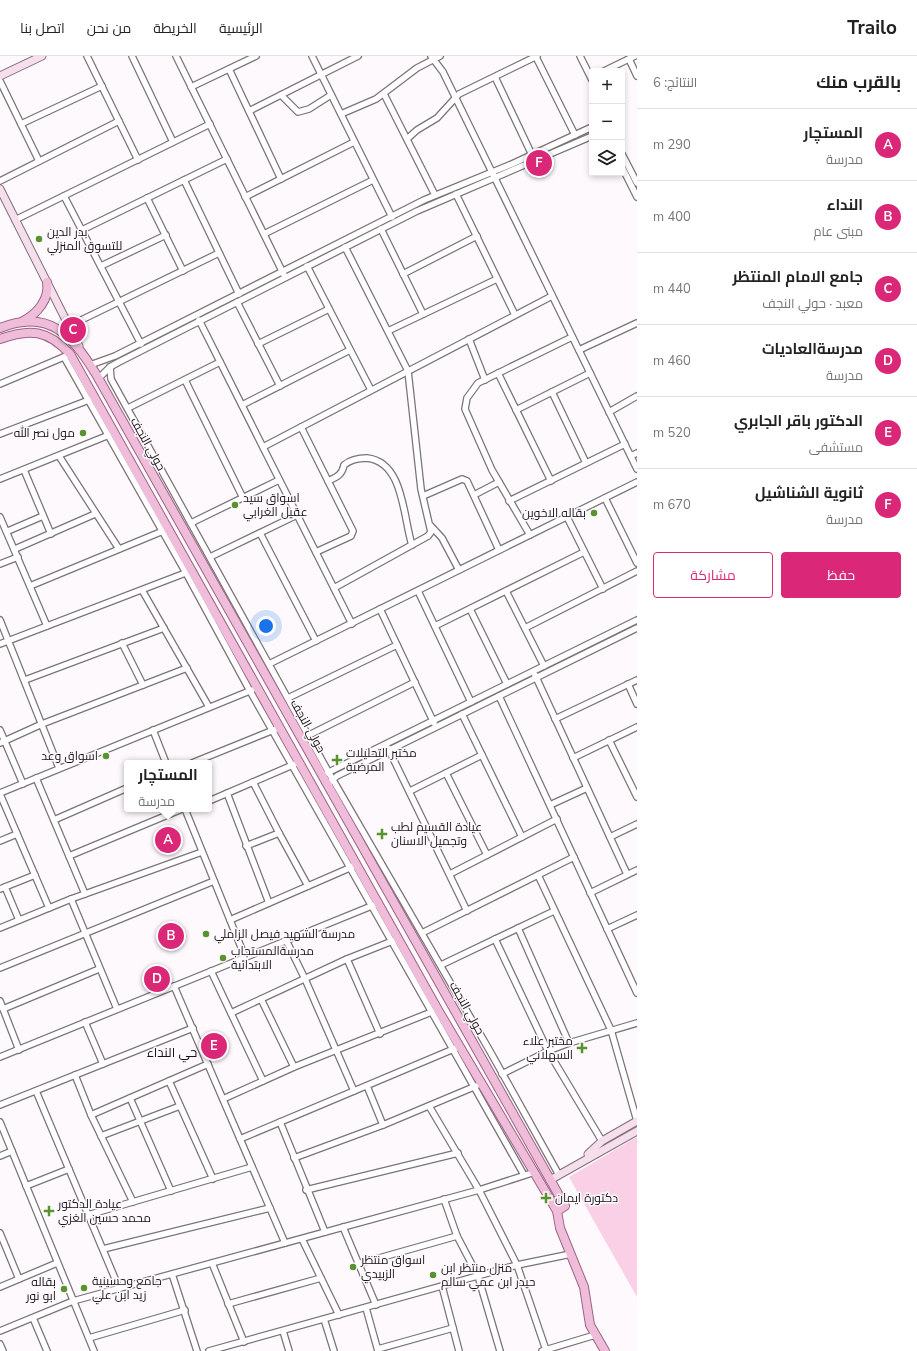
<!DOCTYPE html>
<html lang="ar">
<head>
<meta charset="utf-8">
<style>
  body { margin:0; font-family:"Nunito Sans",Cairo,sans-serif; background:#f6f6f6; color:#222; direction:rtl }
  .controls { position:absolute; right:12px; top:12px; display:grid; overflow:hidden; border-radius:4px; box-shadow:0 2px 6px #0003 }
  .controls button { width:36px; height:36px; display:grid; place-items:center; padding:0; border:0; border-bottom:1px solid #e0e0e0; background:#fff; color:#222; font:20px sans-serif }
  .you { position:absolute; left:266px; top:570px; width:14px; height:14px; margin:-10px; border:3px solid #fff; border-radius:50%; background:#1a73e8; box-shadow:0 0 0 6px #1a73e833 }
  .badge { display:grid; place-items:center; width:26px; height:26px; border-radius:50%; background:#db2777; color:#fff; font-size:13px; font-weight:700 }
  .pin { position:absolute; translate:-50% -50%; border:2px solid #fff; box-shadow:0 1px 4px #0006 }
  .popup { position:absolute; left:124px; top:704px; width:88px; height:52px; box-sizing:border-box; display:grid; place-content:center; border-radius:4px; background:#fff; filter:drop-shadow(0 1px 3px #0005); font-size:13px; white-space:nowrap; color:#767676 }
  .popup b { font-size:15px; color:#222 }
  .popup::after { content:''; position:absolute; left:50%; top:100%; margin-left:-8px; border:8px solid transparent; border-top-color:#fff }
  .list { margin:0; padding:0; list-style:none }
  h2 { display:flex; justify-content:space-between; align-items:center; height:52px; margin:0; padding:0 16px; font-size:17px }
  h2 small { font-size:13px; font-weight:400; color:#767676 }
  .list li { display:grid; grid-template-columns:26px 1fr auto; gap:12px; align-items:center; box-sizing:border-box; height:72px; padding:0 16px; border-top:1px solid #e0e0e0 }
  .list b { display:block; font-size:15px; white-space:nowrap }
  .list p { margin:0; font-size:13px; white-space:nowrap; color:#767676 }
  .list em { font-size:13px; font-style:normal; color:#767676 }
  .actions { display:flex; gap:8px; padding:12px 16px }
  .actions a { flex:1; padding:9px 0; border:1px solid #db2777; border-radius:4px; text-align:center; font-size:14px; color:#db2777 }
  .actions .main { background:#db2777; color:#fff }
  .icon { flex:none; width:22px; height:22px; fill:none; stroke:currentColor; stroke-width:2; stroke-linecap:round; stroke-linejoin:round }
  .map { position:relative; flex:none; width:637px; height:1295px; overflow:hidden; direction:ltr }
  header { display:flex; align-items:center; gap:24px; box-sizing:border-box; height:56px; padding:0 20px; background:#fff; border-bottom:1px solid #e0e0e0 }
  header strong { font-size:19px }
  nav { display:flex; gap:22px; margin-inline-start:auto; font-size:14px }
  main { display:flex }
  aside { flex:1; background:#fff }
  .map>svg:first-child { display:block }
</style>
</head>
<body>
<header>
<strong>Trailo</strong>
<nav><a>الرئيسية</a><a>الخريطة</a><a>من نحن</a><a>اتصل بنا</a></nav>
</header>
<main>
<aside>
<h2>بالقرب منك<small>النتائج: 6</small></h2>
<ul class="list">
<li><span class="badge">A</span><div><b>المستچار</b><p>مدرسة</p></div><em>290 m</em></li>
<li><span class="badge">B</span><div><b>النداء</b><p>مبنى عام</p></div><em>400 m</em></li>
<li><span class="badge">C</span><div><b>جامع الامام المنتظر</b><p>معبد · حولي النجف</p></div><em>440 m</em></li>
<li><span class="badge">D</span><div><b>مدرسةالعاديات</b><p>مدرسة</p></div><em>460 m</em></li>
<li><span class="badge">E</span><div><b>الدكتور باقر الجابري</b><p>مستشفى</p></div><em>520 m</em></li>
<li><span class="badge">F</span><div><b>ثانوية الشناشيل</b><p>مدرسة</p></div><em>670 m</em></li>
</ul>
<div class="actions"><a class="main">حفظ</a><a>مشاركة</a></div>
</aside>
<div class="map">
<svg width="637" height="1295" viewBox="0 0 637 1295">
  <rect width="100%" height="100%" fill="#fef9fc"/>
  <!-- park -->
  <path fill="#fad0e6" d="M637,1081V1241L569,1121Z"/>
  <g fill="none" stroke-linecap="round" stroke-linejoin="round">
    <!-- street casing -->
    <g stroke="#7b7377" stroke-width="8">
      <g id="street">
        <path d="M87,0L138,104"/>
        <path d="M132,0L173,86"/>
        <path d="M176,0L284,219"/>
        <path d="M312,0L392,161"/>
        <path d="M431,0L443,16L637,413"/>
        <path d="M580,0L592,24"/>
        <path d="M536,1L575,79"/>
        <path d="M629,3L637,20"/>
        <path d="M229,13L281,123"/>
        <path d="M604,15L635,0"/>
        <path d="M495,21L532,99"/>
        <path d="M0,25L39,105"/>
        <path d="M191,31L256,0"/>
        <path d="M384,38L435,139"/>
        <path d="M281,39L298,56L309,53L331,39"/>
        <path d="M249,55L358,0"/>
        <path d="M341,58L376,43L417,12L440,0"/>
        <path d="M21,68L102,30"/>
        <path d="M407,83L417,74L437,62L459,38L537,0"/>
        <path d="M622,98L637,127"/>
        <path d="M622,111L637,141"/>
        <path d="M184,124L239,238"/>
        <path d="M0,125L119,65"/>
        <path d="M456,138L515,259"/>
        <path d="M64,140L141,288"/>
        <path d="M245,141L354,86"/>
        <path d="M147,142L183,215"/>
        <path d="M15,164L210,68"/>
        <path d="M381,173L423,258"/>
        <path d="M82,174L227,103"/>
        <path d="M264,178L373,124"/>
        <path d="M101,210L166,179"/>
        <path d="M307,210L371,334"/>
        <path d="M403,218L477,180"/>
        <path d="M237,246L280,330"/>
        <path d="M199,264L352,568"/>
        <path d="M69,270L219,197"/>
        <path d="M388,275L497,223"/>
        <path d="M469,283L485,324"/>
        <path d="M258,288L329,253"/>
        <path d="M579,294L637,267"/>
        <path d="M64,301L186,517L250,635L524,1119"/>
        <path d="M90,309L115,300L424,144L512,108L592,71"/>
        <path d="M110,311L111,323L329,717L491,997L559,1119"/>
        <path d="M498,317L551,425"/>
        <path d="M98,323L110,311L119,306L417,155L592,80"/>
        <path d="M185,324L243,442"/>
        <path d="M0,328L66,300"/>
        <path d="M552,336L586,407"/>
        <path d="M242,349L350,294"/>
        <path d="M128,352L220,306"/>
        <path d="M516,354L590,317"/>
        <path d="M609,356L637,340"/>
        <path d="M301,371L353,475L351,480L316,496"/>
        <path d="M0,378L89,344"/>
        <path d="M263,391L552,240"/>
        <path d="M59,400L119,493"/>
        <path d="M631,400L637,397"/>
        <path d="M24,414L51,478"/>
        <path d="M0,423L109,379"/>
        <path d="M328,425C337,421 342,419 344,409C350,404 359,402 367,402C404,406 403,461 412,489"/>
        <path d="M474,439L499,426"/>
        <path d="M423,440L462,423L467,425L499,494"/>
        <path d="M605,442L637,507"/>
        <path d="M509,445L625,388"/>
        <path d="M0,461L47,570"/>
        <path d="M567,461L603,533"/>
        <path d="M191,467L279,424"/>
        <path d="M431,470L442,482L459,514"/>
        <path d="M8,475L43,460"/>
        <path d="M260,477L316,585"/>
        <path d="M530,479L492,414L465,353L467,342L478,327L572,281"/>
        <path d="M15,493L95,458"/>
        <path d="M210,501L297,459"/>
        <path d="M0,508L18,501"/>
        <path d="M30,530L163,475"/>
        <path d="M334,532L428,480L431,476L421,433L408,315L345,191"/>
        <path d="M142,534L209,651"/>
        <path d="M418,535L471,646"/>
        <path d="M506,535L544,610"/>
        <path d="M380,553L434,667"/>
        <path d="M470,553L507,628"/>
        <path d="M0,564L59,712"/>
        <path d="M435,570L584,496"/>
        <path d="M525,572L637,515"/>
        <path d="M122,587L143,629"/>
        <path d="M0,588L188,516"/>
        <path d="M269,608L637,426"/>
        <path d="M535,619L627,818"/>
        <path d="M25,624L164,572"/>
        <path d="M628,628L637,648"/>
        <path d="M499,640L637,937"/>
        <path d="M288,642L397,589"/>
        <path d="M462,658L522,781"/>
        <path d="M555,663L637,624"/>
        <path d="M0,674L23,728"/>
        <path d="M153,674L166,707"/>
        <path d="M309,679L415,626"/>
        <path d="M609,684L637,741"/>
        <path d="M0,687L42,668L187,612"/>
        <path d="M388,692L467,855"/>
        <path d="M573,702L637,671"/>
        <path d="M192,707L276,673"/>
        <path d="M327,717L637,564"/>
        <path d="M446,717L487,799"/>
        <path d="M36,722L85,838"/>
        <path d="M331,725L337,720L637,572"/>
        <path d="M253,726L279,777"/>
        <path d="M410,735L482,699"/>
        <path d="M0,737L252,634"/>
        <path d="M227,737L269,847"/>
        <path d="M0,738L49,852"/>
        <path d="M209,745L295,708"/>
        <path d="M550,749L587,732"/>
        <path d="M185,753L245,901"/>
        <path d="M54,764L127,732"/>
        <path d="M610,781L637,768"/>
        <path d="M0,785L17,778"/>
        <path d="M246,790L279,777L308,830"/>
        <path d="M69,800L182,753"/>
        <path d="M450,818L557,763"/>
        <path d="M538,819L611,974L637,1065"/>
        <path d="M5,831L19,864"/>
        <path d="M0,833L35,819"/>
        <path d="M590,837L637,814"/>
        <path d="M71,843L117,953"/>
        <path d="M230,864L354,810"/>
        <path d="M0,872L71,843L202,796"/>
        <path d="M518,872L569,987"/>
        <path d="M607,873L637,859"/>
        <path d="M422,877L574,801"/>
        <path d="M495,883L548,995L602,1085"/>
        <path d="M286,884L305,923L354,1035"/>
        <path d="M347,903L380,978"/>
        <path d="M441,909L554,855"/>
        <path d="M0,912L214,825"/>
        <path d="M211,915L263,1025"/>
        <path d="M174,930L285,1187"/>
        <path d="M261,943L294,1011"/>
        <path d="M0,945L19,994"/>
        <path d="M3,953L99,913"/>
        <path d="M231,957L347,903L395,884"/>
        <path d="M85,966L103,1008"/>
        <path d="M0,1001L374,849"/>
        <path d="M502,1018L548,995L569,987L637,967"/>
        <path d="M75,1019L91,1059L133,1146"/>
        <path d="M169,1025L213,1123"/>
        <path d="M367,1030L383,1069"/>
        <path d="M36,1035L119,1232"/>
        <path d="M130,1042L171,1135"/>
        <path d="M223,1043L294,1011L434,955"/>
        <path d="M0,1049L193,972"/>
        <path d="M429,1050L479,1134L517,1209L546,1294"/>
        <path d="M91,1059L208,1008"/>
        <path d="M0,1066L94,1295"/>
        <path d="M280,1066L325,1176"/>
        <path d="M101,1080L180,1050"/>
        <path d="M240,1083L456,992"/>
        <path d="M0,1100L12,1095"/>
        <path d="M294,1102L383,1069L476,1030"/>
        <path d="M26,1130L69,1113"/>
        <path d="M306,1134L458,1097"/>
        <path d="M444,1143L457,1180L478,1220L500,1295"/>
        <path d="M88,1159L252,1111"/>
        <path d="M343,1171L376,1249"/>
        <path d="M0,1177L19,1223"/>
        <path d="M302,1183L339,1259"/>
        <path d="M103,1193L270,1152"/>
        <path d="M212,1207L244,1286"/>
        <path d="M358,1208L457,1180"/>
        <path d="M172,1218L197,1295"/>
        <path d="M442,1230L459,1295"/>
        <path d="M0,1231L57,1207"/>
        <path d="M228,1248L321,1222"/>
        <path d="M366,1252L378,1295"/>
        <path d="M33,1262L47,1295"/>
        <path d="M324,1263L334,1295"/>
        <path d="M0,1275L73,1245L479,1134L535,1116"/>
        <path d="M283,1275L289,1295"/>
        <path d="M89,1282L185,1254"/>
        <path d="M0,1288L3,1295"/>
        <path d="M378,1293L453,1272"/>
        <path d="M209,1295L517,1209L571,1198"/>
        <path d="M542,1295L595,1279"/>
      </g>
    </g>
    <!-- secondary casing -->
    <g stroke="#7b7377" stroke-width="9">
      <g id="secondary">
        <path d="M0,20L42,0"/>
        <path d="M0,133L79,290"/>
        <path d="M588,1098L602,1085L637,1065"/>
        <path d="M550,1124L637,1075"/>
      </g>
    </g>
    <!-- primary casing -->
    <g stroke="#9d6584" stroke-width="10">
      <g id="primary">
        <path d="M23,265C37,258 50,243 47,226"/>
        <path d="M0,272C50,252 72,280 96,318L565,1150L557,1155L560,1172L584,1231L590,1269L605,1295"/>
        <path d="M0,283C30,272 48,274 70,298L438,954L557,1155"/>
      </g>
    </g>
    <!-- street -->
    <use href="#street" stroke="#fff" stroke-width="5.5"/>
    <!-- secondary -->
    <use href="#secondary" stroke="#f7deec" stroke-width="7"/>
    <!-- primary -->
    <use href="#primary" stroke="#efbcd9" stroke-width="8"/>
  </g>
  <!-- markers -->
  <g fill="#589231" stroke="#fef9fc" stroke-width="1.5">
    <circle cx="39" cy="183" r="4"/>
    <circle cx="83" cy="377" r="4"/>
    <circle cx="235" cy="449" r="4"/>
    <circle cx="594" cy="457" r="4"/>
    <circle cx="106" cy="700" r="4"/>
    <path d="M335 698h4v4h4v4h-4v4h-4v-4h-4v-4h4z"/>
    <path d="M380 772h4v4h4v4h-4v4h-4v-4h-4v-4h4z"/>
    <circle cx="206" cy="878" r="4"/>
    <circle cx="223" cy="902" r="4"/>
    <path d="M580 986h4v4h4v4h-4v4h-4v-4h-4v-4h4z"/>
    <path d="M544 1136h4v4h4v4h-4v4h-4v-4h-4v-4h4z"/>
    <path d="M47 1149h4v4h4v4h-4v4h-4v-4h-4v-4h4z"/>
    <circle cx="353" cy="1211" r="4"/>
    <circle cx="433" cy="1219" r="4"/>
    <circle cx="84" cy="1232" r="4"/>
    <circle cx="64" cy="1233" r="4"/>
  </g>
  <g text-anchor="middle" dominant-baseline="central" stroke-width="3" stroke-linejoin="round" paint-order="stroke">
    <!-- poi labels -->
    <g font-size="12" fill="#181516" stroke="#fef9fc" text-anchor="start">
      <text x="47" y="176">بدر الدين<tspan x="47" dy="14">للتسوق المنزلي</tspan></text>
      <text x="75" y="377" text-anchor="end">مول نصر الله</text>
      <text x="243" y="442">اسواق سيد<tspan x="243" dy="14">عقيل الغرابي</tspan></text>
      <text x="586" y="457" text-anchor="end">بقاله الاخوين</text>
      <text x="346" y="697">مختبر التحليلات<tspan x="346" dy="14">المرضية</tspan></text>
      <text x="98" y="700" text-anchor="end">اسواق وعد</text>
      <text x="391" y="771">عيادة القسيم لطب<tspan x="391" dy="14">وتجميل الاسنان</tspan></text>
      <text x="214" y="878">مدرسة الشهيد فيصل الزاملي</text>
      <text x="231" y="895">مدرسةالمستجاب<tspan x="231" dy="14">الابتدائية</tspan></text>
      <text x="573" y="985" text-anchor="end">مختبر علاء<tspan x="573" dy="14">السهلاني</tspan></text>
      <text x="555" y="1142">دكتورة ايمان</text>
      <text x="58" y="1148">عيادة الدكتور<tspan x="58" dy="14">محمد حسين الغزي</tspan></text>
      <text x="361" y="1204">اسواق منتظر<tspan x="361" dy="14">الزبيدي</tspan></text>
      <text x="441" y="1212">منزل منتظر ابن<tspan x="441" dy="14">حيدر ابن عمي سالم</tspan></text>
      <text x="92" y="1225">جامع وحسينية<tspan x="92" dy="14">زيد ابن علي</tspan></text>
      <text x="56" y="1226" text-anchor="end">بقاله<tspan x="56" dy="14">ابو نور</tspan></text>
    </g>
    <!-- street labels -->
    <g font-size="12" fill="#181516" stroke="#fef9fc">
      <text transform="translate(148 388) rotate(61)">حولي النجف</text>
      <text transform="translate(308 670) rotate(61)">حولي النجف</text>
      <text transform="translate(467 952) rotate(61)">حولي النجف</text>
    </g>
    <!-- neighbourhood labels -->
    <g font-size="13" fill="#181516" stroke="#fef9fc">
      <text x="172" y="997">حي النداء</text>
    </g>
  </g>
</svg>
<div class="controls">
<button>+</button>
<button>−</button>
<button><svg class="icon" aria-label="layers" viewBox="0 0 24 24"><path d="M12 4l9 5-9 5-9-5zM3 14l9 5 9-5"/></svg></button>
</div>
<div class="you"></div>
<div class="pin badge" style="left:168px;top:784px">A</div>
<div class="popup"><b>المستچار</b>مدرسة</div>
<div class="pin badge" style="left:171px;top:880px">B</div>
<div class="pin badge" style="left:73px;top:274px">C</div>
<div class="pin badge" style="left:157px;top:923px">D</div>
<div class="pin badge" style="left:214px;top:990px">E</div>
<div class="pin badge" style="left:539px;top:107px">F</div>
</div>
</main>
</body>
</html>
